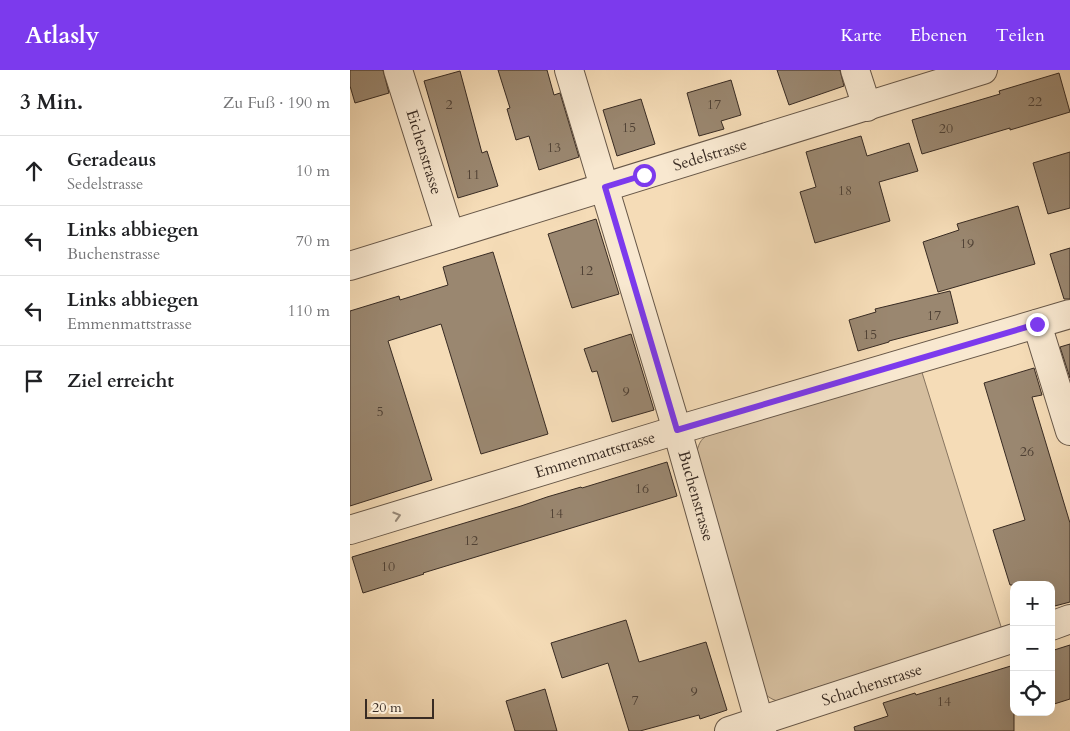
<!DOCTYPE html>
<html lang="de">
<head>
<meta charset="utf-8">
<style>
  body { margin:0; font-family:Cardo,serif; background:#f2f2f2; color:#202124 }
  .controls { position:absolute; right:15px; bottom:15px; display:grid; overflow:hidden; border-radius:10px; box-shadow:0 5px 20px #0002 }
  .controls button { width:45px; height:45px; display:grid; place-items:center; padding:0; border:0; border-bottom:1px solid #e0e0e0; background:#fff; color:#202124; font:25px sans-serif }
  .scale { position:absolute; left:15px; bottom:12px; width:69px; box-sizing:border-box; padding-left:5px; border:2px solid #382b23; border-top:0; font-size:14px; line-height:18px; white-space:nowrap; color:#382b23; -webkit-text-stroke:4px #f8e8d0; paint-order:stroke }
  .stop { position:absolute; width:15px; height:15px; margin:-11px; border:4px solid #7c3aed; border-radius:50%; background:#fff }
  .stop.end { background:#7c3aed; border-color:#fff; box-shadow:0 1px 5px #0008 }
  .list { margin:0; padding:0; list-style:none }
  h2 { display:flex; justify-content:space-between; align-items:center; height:65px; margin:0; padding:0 20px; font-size:21px }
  h2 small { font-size:16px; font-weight:400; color:#757577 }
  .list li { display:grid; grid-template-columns:32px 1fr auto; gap:15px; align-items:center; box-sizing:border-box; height:70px; padding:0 20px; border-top:1px solid #e0e0e0 }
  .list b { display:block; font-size:19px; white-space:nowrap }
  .list p { margin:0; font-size:16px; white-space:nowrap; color:#757577 }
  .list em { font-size:16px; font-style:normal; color:#757577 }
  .icon { flex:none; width:28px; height:28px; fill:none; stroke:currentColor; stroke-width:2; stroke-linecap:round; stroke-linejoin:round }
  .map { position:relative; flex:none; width:720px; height:661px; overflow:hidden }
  header { display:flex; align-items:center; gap:30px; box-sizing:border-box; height:70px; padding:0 25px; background:#7c3aed; color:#fff }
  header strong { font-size:24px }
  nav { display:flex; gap:28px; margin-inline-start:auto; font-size:18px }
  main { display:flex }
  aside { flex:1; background:#fff }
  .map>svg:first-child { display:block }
</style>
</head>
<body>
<header>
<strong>Atlasly</strong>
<nav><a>Karte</a><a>Ebenen</a><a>Teilen</a></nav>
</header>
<main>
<aside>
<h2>3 Min.<small>Zu Fuß · 190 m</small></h2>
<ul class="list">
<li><svg class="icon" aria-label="ahead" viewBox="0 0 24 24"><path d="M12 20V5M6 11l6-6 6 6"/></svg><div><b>Geradeaus</b><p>Sedelstrasse</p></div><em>10 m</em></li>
<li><svg class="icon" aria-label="left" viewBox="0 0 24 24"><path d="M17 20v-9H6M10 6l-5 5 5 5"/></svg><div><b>Links abbiegen</b><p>Buchenstrasse</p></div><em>70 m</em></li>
<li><svg class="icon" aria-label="left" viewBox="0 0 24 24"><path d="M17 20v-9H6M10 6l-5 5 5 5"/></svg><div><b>Links abbiegen</b><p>Emmenmattstrasse</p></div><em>110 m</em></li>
<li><svg class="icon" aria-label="arrive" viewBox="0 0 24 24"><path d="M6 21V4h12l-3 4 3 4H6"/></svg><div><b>Ziel erreicht</b></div></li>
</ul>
</aside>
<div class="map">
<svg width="720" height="661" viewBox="0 0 720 661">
  <rect width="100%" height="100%" fill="#f5dcb7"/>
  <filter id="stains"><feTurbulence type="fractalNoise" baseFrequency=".004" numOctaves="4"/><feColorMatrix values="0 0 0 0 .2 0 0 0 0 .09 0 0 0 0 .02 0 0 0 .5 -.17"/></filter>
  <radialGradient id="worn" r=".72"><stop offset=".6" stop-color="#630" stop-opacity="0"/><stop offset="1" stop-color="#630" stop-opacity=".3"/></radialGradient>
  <!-- green -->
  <path fill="#d5be9e" stroke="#867460" d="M570,296L653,563L624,569L449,623C437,636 423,633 412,621L346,386C349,369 353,367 368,359Z"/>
  <!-- building -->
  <g fill="#9a8770" stroke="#382b23">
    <path d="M0,0H33L39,23L5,33L0,16Z"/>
    <path d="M148,0H197L204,25L210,23L229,87L189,100L179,66L166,70L157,39L160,38Z"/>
    <path d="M427,0H490L494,16L439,35Z"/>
    <path d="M110,1L132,83L137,81L148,116L108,128L74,11Z"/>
    <path d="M709,3L720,42L660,60V58L572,84L562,50L650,24L649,21Z"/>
    <path d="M381,10L391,45L371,51L374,59L349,66L337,23Z"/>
    <path d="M291,29L305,74L267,86L253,40Z"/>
    <path d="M511,66L517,86L559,73L568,101L529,112L540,151L465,173L450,122L466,117L456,82Z"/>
    <path d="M720,82V138L698,144L683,93Z"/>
    <path d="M668,136L685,194L588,222L573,172L609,160L607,154Z"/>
    <path d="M246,149L269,224L222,238L198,164Z"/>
    <path d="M720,178V229H714L700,184Z"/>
    <path d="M143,182L198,364L131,384L91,254L38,271L82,410L0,436V241L49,226L50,230L98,215L93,197Z"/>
    <path d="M600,221L608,253L539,271V272L508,281L499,250L526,242L525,239Z"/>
    <path d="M281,264L304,340L262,352L247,301L242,302L234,279Z"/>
    <path d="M720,274V308L710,277Z"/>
    <path d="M684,298L692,325L682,327L720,453V532L701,537V515H660L643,460L675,450L634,313Z"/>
    <path d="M317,392L327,426L73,503L74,504L13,523L2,487L171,436L197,427L231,417L232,418Z"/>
    <path d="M276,550L289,592L356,572L377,640L350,649L349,645L290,661H279L258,593L212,608L201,573Z"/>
    <path d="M720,575V629L701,635V581Z"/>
    <path d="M664,595V661H505L504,657L538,646L533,633L565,623L566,625Z"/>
    <path d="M195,619L207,661H165L156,631Z"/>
  </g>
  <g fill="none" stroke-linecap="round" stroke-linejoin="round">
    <!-- minor casing -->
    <g stroke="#675748" stroke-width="30">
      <g id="minor">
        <path d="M48,0L100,165"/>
        <path d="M219,0L327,360L412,661"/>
        <path d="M505,0L517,37"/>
        <path d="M0,196L633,0"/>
        <path d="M687,254L720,361"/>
        <path d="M0,460L327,360L720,244"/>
        <path d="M701,556L720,549"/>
        <path d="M379,661L664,568"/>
      </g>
    </g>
    <!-- minor -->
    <use href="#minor" stroke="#f8e8d0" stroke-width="28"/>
  </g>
  <!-- one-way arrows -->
  <defs><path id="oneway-chevron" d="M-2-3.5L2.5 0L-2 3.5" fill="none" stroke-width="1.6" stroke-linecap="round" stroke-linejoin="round" transform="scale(1.25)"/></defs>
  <use stroke="#988a7a" href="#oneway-chevron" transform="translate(47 446) rotate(-17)"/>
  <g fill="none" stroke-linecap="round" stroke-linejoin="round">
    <!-- route -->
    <path stroke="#7c3aed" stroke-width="6" d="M294,105L255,117L327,360L687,254"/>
  </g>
  <g text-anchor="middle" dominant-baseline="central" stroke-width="4.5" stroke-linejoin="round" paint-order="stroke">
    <!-- number labels -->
    <g font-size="14" fill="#504236">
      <text x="685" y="31">22</text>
      <text x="99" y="34">2</text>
      <text x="364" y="34">17</text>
      <text x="279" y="57">15</text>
      <text x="596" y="58">20</text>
      <text x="204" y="77">13</text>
      <text x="123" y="104">11</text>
      <text x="495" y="120">18</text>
      <text x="617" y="173">19</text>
      <text x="236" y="200">12</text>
      <text x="584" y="245">17</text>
      <text x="520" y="264">15</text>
      <text x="276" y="321">9</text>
      <text x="30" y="341">5</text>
      <text x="677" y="381">26</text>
      <text x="292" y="418">16</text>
      <text x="206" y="443">14</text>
      <text x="121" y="470">12</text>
      <text x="38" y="496">10</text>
      <text x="344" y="621">9</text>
      <text x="285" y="630">7</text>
      <text x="594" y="631">14</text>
    </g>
    <!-- street labels -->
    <g font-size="16" fill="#382b23" stroke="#f8e8d0">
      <text transform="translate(74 82) rotate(73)">Eichenstrasse</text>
      <text transform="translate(360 85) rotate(-17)">Sedelstrasse</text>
      <text transform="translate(245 385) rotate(-17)">Emmenmattstrasse</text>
      <text transform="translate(346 426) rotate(74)">Buchenstrasse</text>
      <text transform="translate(522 615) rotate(-18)">Schachenstrasse</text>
    </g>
  </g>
  <rect width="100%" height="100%" filter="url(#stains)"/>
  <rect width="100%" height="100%" fill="url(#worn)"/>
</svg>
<div class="controls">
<button>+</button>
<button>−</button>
<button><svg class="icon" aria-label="locate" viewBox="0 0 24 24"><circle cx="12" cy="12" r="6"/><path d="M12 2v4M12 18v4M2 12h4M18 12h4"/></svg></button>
</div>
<div class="scale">20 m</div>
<div class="stop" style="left:294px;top:105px"></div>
<div class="stop end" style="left:687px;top:254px"></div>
</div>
</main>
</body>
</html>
